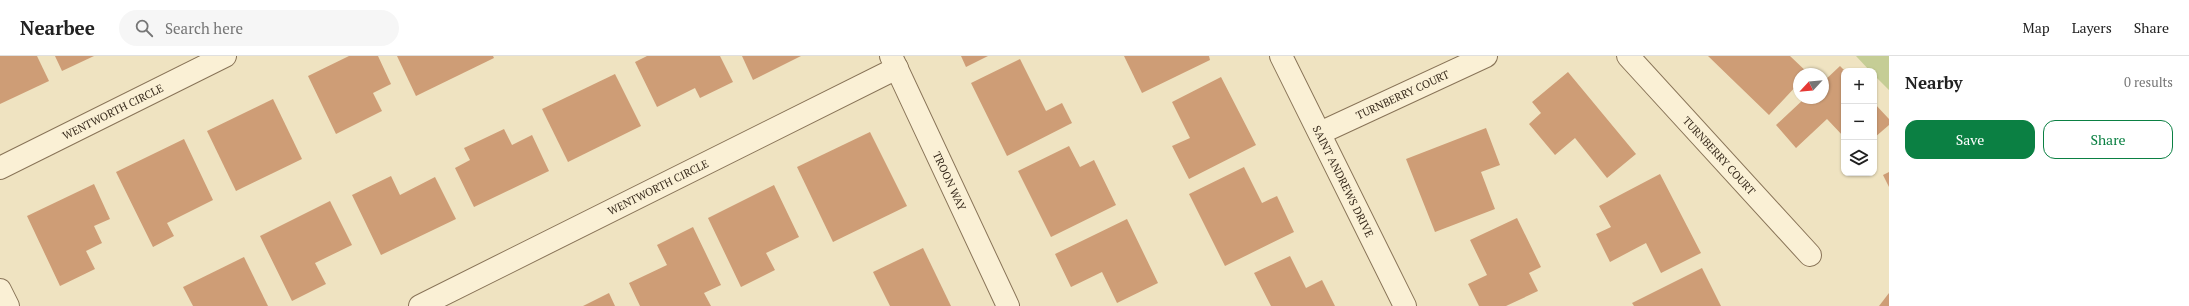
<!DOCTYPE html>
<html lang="en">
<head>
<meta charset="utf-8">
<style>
  body { margin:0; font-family:"PT Serif",serif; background:#f6f6f6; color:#222 }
  .controls { position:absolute; right:12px; top:12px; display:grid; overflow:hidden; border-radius:8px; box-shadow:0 1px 3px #0004 }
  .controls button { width:36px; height:36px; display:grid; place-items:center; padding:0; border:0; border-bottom:1px solid #e0e0e0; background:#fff; color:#222; font:20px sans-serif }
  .compass { position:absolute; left:1793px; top:12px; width:36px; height:36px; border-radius:50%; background:#fff; box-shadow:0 1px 3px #0004; rotate:244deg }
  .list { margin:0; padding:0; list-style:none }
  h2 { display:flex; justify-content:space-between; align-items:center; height:52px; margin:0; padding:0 16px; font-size:17px }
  h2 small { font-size:13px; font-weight:400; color:#767676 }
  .actions { display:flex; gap:8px; padding:12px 16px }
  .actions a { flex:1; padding:9px 0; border:1px solid #0b8043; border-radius:12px; text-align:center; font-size:14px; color:#0b8043 }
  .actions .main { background:#0b8043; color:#fff }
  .icon { flex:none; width:22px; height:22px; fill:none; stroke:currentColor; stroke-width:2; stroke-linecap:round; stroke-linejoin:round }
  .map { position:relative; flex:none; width:1889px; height:250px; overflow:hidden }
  header { display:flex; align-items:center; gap:24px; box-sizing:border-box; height:56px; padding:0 20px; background:#fff; border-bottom:1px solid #e0e0e0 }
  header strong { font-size:19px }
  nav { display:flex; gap:22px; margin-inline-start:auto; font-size:14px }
  .search { width:280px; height:36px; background:#f6f6f6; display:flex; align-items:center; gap:10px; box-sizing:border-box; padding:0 14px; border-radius:22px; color:#767676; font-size:15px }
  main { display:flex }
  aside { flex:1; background:#fff }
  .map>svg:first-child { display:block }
</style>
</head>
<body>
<header>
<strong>Nearbee</strong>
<div class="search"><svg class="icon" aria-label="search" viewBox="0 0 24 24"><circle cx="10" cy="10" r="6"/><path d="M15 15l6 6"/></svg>Search here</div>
<nav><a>Map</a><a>Layers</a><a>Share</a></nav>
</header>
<main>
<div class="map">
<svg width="1889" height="250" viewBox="0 0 1889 250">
  <rect width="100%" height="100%" fill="#efe3c1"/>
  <!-- green -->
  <path fill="#c5cd95" d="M1856,0H1889V34L1874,19V15H1870Z"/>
  <!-- building -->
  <g fill="#ce9d76">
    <path d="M0,0H37L49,25L0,48Z"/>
    <path d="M55,0H94L62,15Z"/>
    <path d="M349,0H378L391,28L373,37L382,55L336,78L308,20Z"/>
    <path d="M397,0H493L494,2L416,40Z"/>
    <path d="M647,0H720L733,26L700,42L695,32L657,51L635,6Z"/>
    <path d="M742,0H801L753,24Z"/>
    <path d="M961,0H988L966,11Z"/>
    <path d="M1124,0H1209L1210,4L1142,37Z"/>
    <path d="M1708,0H1790L1809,18H1799V27L1769,59Z"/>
    <path d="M1020,3L1046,55L1062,47L1072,67L1007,100L971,27Z"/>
    <path d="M1840,10L1844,14V81L1827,63L1796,92L1776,69L1805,42H1823V26Z"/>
    <path d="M1568,16L1636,98L1607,122L1575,82L1555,99L1529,68L1541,57L1532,46Z"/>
    <path d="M615,18L641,70L568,106L542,53Z"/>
    <path d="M1221,21L1256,89L1189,123L1172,90L1190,82L1172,46Z"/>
    <path d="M273,43L302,103L236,135L207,75Z"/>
    <path d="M1874,47L1889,63V69L1874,82Z"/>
    <path d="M1486,72L1500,109L1481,116L1495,153L1435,176L1406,103Z"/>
    <path d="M504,73L512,89L532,79L549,115L474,151L455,112L470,104L464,92Z"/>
    <path d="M870,76L907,150L833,186L797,111Z"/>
    <path d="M184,83L213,144L167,167L174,180L153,191L116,116Z"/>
    <path d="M1069,90L1080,111L1094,104L1116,149L1051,181L1018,115Z"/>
    <path d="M1244,111L1262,147L1277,140L1294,176L1225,210L1189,138Z"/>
    <path d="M1889,116V131L1883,119Z"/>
    <path d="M1660,118L1701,197L1661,217L1646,187L1610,206L1596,178L1611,171L1599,150Z"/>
    <path d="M391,120L400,139L435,121L456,163L381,199L352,139Z"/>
    <path d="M94,128L110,163L94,170L102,187L86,195L95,213L60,230L27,160Z"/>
    <path d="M774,129L799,181L766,197L775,214L741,231L708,162Z"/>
    <path d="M330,145L352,189L315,207L326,228L292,245L260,180Z"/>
    <path d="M1517,162L1541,211L1529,217L1538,235L1506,250H1479L1468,228L1487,219L1470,184Z"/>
    <path d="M1127,163L1158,227L1117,247L1102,216L1071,231L1055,198Z"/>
    <path d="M693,171L721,229L704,237L711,250H640L629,227L667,209L657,189Z"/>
    <path d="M923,192L951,250H890L873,216Z"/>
    <path d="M1290,200L1306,232L1322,224L1335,250H1271L1254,217Z"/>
    <path d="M244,201L268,250H193L183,231Z"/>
    <path d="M1702,212L1721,250H1634L1632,247Z"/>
    <path d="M609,237L615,250H583Z"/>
    <path d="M1889,237V250H1879Z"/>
  </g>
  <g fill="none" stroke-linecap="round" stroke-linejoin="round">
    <!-- minor casing -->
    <g stroke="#897458" stroke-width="24">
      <g id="minor">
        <path id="s1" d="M891,0L1008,250"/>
        <path id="s2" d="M1281,0L1405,250"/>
        <path id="s3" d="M1628,0L1810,199"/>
        <path id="s4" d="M1320,77L1486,0"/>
        <path id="s5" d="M0,112L225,0"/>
        <path d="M0,234L8,250"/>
        <path id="s6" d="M420,250L897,12"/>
      </g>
    </g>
    <!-- minor -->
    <use href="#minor" stroke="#faf0d5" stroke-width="22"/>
  </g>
  <g text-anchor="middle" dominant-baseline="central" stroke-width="4" stroke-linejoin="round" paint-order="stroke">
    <!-- street labels -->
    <g font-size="11" fill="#382b1d" stroke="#f6edd1">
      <text stroke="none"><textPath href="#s4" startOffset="91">TURNBERRY COURT</textPath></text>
      <text stroke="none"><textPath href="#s5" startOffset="126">WENTWORTH CIRCLE</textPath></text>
      <text stroke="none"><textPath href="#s3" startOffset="135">TURNBERRY COURT</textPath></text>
      <text stroke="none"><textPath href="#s1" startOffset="138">TROON WAY</textPath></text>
      <text stroke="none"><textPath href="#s2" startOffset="140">SAINT ANDREWS DRIVE</textPath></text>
      <text stroke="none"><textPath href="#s6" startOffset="266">WENTWORTH CIRCLE</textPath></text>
    </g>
  </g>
</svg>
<div class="controls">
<button>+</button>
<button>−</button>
<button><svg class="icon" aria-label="layers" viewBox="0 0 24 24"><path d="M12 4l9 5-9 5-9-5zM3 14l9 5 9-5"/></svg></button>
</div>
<svg class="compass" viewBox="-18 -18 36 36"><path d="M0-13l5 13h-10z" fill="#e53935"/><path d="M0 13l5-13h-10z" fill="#767676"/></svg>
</div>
<aside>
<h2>Nearby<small>0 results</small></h2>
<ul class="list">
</ul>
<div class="actions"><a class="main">Save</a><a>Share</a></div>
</aside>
</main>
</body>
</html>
